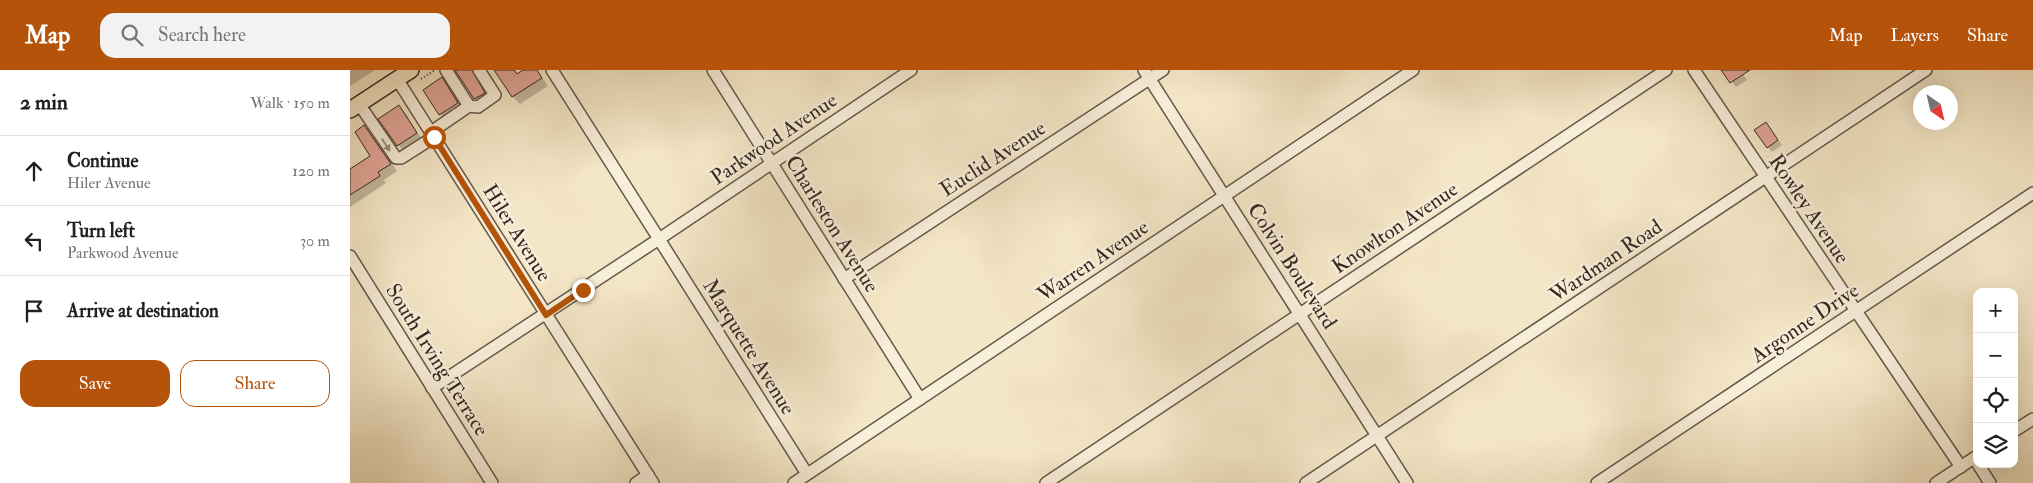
<!DOCTYPE html>
<html lang="en">
<head>
<meta charset="utf-8">
<style>
  body { margin:0; font-family:"IM FELL Double Pica",serif; background:#f2f2f2; color:#202124 }
  .controls { position:absolute; right:15px; bottom:15px; display:grid; overflow:hidden; border-radius:10px; box-shadow:0 5px 20px #0002 }
  .controls button { width:45px; height:45px; display:grid; place-items:center; padding:0; border:0; border-bottom:1px solid #e0e0e0; background:#fff; color:#202124; font:25px sans-serif }
  .compass { position:absolute; left:1563px; top:15px; width:45px; height:45px; border-radius:50%; background:#fff; box-shadow:0 5px 20px #0002; rotate:146deg }
  .stop { position:absolute; width:15px; height:15px; margin:-11px; border:4px solid #b45309; border-radius:50%; background:#fff }
  .stop.end { background:#b45309; border-color:#fff; box-shadow:0 1px 5px #0008 }
  .list { margin:0; padding:0; list-style:none }
  h2 { display:flex; justify-content:space-between; align-items:center; height:65px; margin:0; padding:0 20px; font-size:21px }
  h2 small { font-size:16px; font-weight:400; color:#757577 }
  .list li { display:grid; grid-template-columns:32px 1fr auto; gap:15px; align-items:center; box-sizing:border-box; height:70px; padding:0 20px; border-top:1px solid #e0e0e0 }
  .list b { display:block; font-size:19px; white-space:nowrap }
  .list p { margin:0; font-size:16px; white-space:nowrap; color:#757577 }
  .list em { font-size:16px; font-style:normal; color:#757577 }
  .actions { display:flex; gap:10px; padding:15px 20px }
  .actions a { flex:1; padding:11px 0; border:1px solid #b45309; border-radius:15px; text-align:center; font-size:18px; color:#b45309 }
  .actions .main { background:#b45309; color:#fff }
  .icon { flex:none; width:28px; height:28px; fill:none; stroke:currentColor; stroke-width:2; stroke-linecap:round; stroke-linejoin:round }
  .map { position:relative; flex:none; width:1683px; height:413px; overflow:hidden }
  header { display:flex; align-items:center; gap:30px; box-sizing:border-box; height:70px; padding:0 25px; background:#b45309; color:#fff }
  header strong { font-size:24px }
  nav { display:flex; gap:28px; margin-inline-start:auto; font-size:18px }
  .search { width:350px; height:45px; background:#f2f2f2; display:flex; align-items:center; gap:12px; box-sizing:border-box; padding:0 18px; border-radius:15px; color:#757577; font-size:19px }
  main { display:flex }
  aside { flex:1; background:#fff }
  .map>svg:first-child { display:block }
</style>
</head>
<body>
<header>
<strong>Map</strong>
<div class="search"><svg class="icon" aria-label="search" viewBox="0 0 24 24"><circle cx="10" cy="10" r="6"/><path d="M15 15l6 6"/></svg>Search here</div>
<nav><a>Map</a><a>Layers</a><a>Share</a></nav>
</header>
<main>
<aside>
<h2>2 min<small>Walk · 150 m</small></h2>
<ul class="list">
<li><svg class="icon" aria-label="ahead" viewBox="0 0 24 24"><path d="M12 20V5M6 11l6-6 6 6"/></svg><div><b>Continue</b><p>Hiler Avenue</p></div><em>120 m</em></li>
<li><svg class="icon" aria-label="left" viewBox="0 0 24 24"><path d="M17 20v-9H6M10 6l-5 5 5 5"/></svg><div><b>Turn left</b><p>Parkwood Avenue</p></div><em>30 m</em></li>
<li><svg class="icon" aria-label="arrive" viewBox="0 0 24 24"><path d="M6 21V4h12l-3 4 3 4H6"/></svg><div><b>Arrive at destination</b></div></li>
</ul>
<div class="actions"><a class="main">Save</a><a>Share</a></div>
</aside>
<div class="map">
<svg width="1683" height="413" viewBox="0 0 1683 413">
  <rect width="100%" height="100%" fill="#f4e7c7"/>
  <filter id="stains"><feTurbulence type="fractalNoise" baseFrequency=".004" numOctaves="4"/><feColorMatrix values="0 0 0 0 .2 0 0 0 0 .09 0 0 0 0 .02 0 0 0 .5 -.17"/></filter>
  <radialGradient id="worn" r=".72"><stop offset=".6" stop-color="#630" stop-opacity="0"/><stop offset="1" stop-color="#630" stop-opacity=".3"/></radialGradient>
  <!-- shadow -->
  <g fill="#0003">
    <path d="M0,0H25L0,16Z"/>
    <path d="M107,0H124L141,31L132,36L125,28Z"/>
    <path d="M146,0H165L169,5L176,0H187L198,16L170,34L163,27Z"/>
    <path d="M1373,0H1390L1397,10L1386,17Z"/>
    <path d="M92,9L99,16L114,40L97,51L90,44Z"/>
    <path d="M49,37L56,44L73,71L55,82L48,75Z"/>
    <path d="M14,57L21,64L47,101L34,110L36,113L0,137V101L22,86Z"/>
    <path d="M1420,58L1432,75L1422,82L1418,77Z"/>
  </g>
  <!-- building -->
  <g fill="#e3a79a" stroke="#352821">
    <path d="M105,0H122L135,23L124,29Z"/>
    <path d="M144,0H164L167,4L173,0H187L192,8L162,27Z"/>
    <path d="M1371,0H1400L1380,13Z"/>
    <path d="M92,7L108,33L89,45L73,20Z"/>
    <path d="M49,35L67,63L47,76L28,49Z"/>
    <path d="M1416,52L1428,70L1417,78L1404,60Z"/>
    <path d="M14,55L41,94L28,102L30,106L0,125V99L20,86L5,62Z"/>
  </g>
  <g fill="none" stroke-linecap="round" stroke-linejoin="round">
    <!-- minor casing -->
    <g stroke="#65584a" stroke-width="14">
      <g id="minor">
        <path d="M96,0L119,36L128,37L145,25L129,0"/>
        <path d="M363,0L570,329"/>
        <path d="M794,0L1057,413"/>
        <path d="M1344,0L1611,397"/>
        <path d="M47,9L303,413"/>
        <path d="M9,34L46,88H51L84,67"/>
        <path d="M81,62L119,36"/>
        <path d="M0,186L142,413"/>
        <path d="M494,209L813,0"/>
        <path d="M82,318L309,169L202,0"/>
        <path d="M1664,361L1683,349"/>
        <path d="M1628,394L1640,413"/>
        <path d="M457,404L309,169L561,0"/>
        <path d="M286,413L298,405"/>
        <path d="M444,413L1063,0"/>
        <path d="M696,413L1316,0"/>
        <path d="M956,413L1576,0"/>
        <path d="M1247,413L1683,123"/>
        <path d="M1586,413L1627,386"/>
      </g>
    </g>
    <!-- major casing -->
    <g stroke="#352821" stroke-width="18">
      <path id="major" d="M0,40L61,0"/>
    </g>
    <!-- path -->
    <path stroke="#352821" stroke-width="2" stroke-dasharray="1 2.5" stroke-linecap="butt" d="M71,9L85,0"/>
    <!-- minor -->
    <use href="#minor" stroke="#f8efdb" stroke-width="11"/>
    <!-- major -->
    <use href="#major" stroke="#f4e7c7" stroke-width="15"/>
  </g>
  <!-- one-way arrows -->
  <defs><path id="oneway-solid" d="M-6-.8H1V-3.2L6.5 0L1 3.2V.8H-6Z" transform="scale(1.25)"/></defs>
  <use fill="#968c7e" href="#oneway-solid" transform="translate(36 75) rotate(57)"/>
  <g fill="none" stroke-linecap="round" stroke-linejoin="round">
    <!-- route -->
    <path stroke="#b45309" stroke-width="6" d="M84,67L196,245L233,220"/>
  </g>
  <g text-anchor="middle" dominant-baseline="central" stroke-width="5" stroke-linejoin="round" paint-order="stroke">
    <!-- street labels -->
    <g font-size="21" fill="#352821" stroke="#f8efdb">
      <text transform="translate(424 69) rotate(-34)">Parkwood Avenue</text>
      <text transform="translate(643 89) rotate(-33)">Euclid Avenue</text>
      <text transform="translate(1459 139) rotate(56)">Rowley Avenue</text>
      <text transform="translate(482 154) rotate(58)">Charleston Avenue</text>
      <text transform="translate(1045 158) rotate(-34)">Knowlton Avenue</text>
      <text transform="translate(167 163) rotate(58)">Hiler Avenue</text>
      <text transform="translate(743 191) rotate(-34)">Warren Avenue</text>
      <text transform="translate(1256 191) rotate(-34)">Wardman Road</text>
      <text transform="translate(942 196) rotate(57)">Colvin Boulevard</text>
      <text transform="translate(1455 253) rotate(-34)">Argonne Drive</text>
      <text transform="translate(399 277) rotate(58)">Marquette Avenue</text>
      <text transform="translate(87 290) rotate(58)">South Irving Terrace</text>
    </g>
  </g>
  <rect width="100%" height="100%" filter="url(#stains)"/>
  <rect width="100%" height="100%" fill="url(#worn)"/>
</svg>
<div class="controls">
<button>+</button>
<button>−</button>
<button><svg class="icon" aria-label="locate" viewBox="0 0 24 24"><circle cx="12" cy="12" r="6"/><path d="M12 2v4M12 18v4M2 12h4M18 12h4"/></svg></button>
<button><svg class="icon" aria-label="layers" viewBox="0 0 24 24"><path d="M12 4l9 5-9 5-9-5zM3 14l9 5 9-5"/></svg></button>
</div>
<svg class="compass" viewBox="-18 -18 36 36"><path d="M0-13l5 13h-10z" fill="#e53935"/><path d="M0 13l5-13h-10z" fill="#757577"/></svg>
<div class="stop" style="left:84px;top:67px"></div>
<div class="stop end" style="left:233px;top:220px"></div>
</div>
</main>
</body>
</html>
